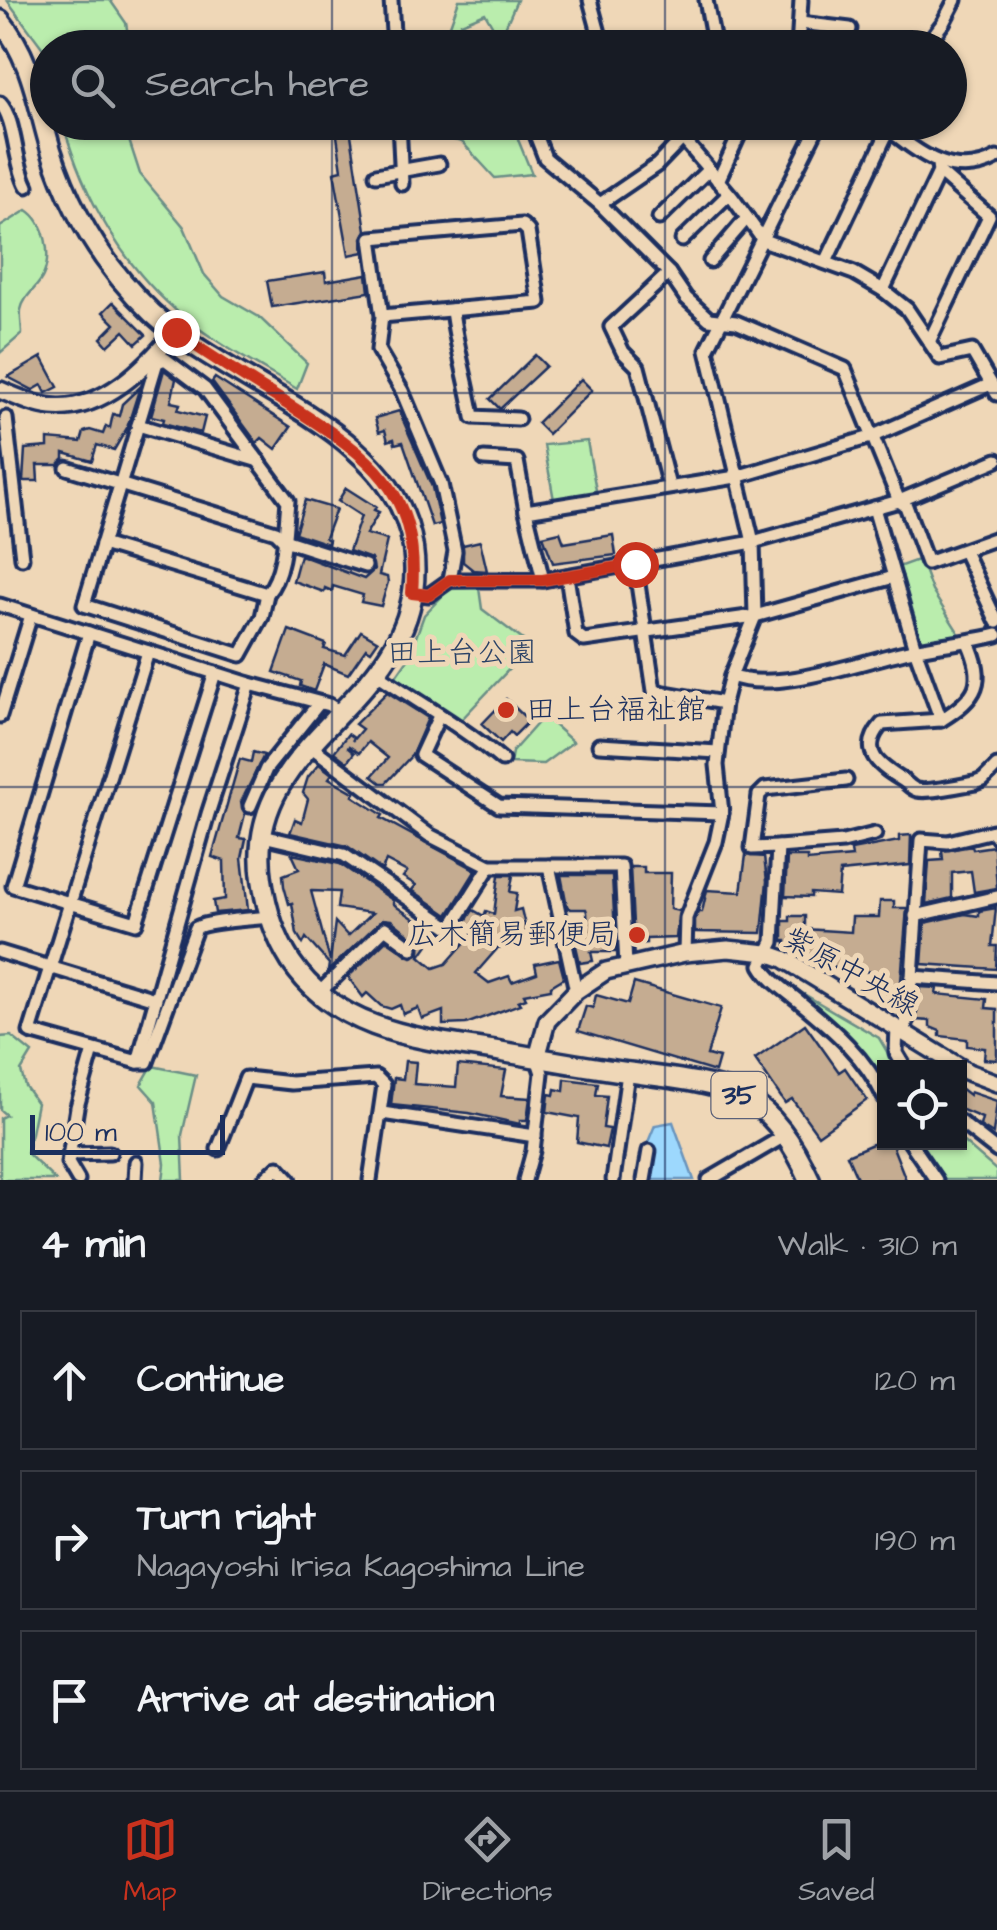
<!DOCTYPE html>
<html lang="en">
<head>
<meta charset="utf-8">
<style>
  body { margin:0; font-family:"Architects Daughter","Klee One",sans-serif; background:#242831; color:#f1f3f6 }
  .controls { position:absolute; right:30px; bottom:30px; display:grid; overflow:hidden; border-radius:0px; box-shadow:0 2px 8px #0004 }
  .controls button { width:90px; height:90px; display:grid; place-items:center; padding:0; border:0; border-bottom:2px solid #363941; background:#171b24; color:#f1f3f6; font:50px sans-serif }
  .scale { position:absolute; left:30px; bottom:25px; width:195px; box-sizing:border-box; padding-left:10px; border:5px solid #1b2f5e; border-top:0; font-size:28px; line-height:35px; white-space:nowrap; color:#1b2f5e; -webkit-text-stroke:8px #efd7b7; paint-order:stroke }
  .stop { position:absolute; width:30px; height:30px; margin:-22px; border:8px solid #c8321e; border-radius:50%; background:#fff }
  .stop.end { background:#c8321e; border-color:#fff; box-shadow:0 2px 10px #0008 }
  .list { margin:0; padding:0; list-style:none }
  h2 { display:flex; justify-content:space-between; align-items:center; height:130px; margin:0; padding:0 40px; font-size:42px }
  h2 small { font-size:32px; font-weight:400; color:#9ea1a6 }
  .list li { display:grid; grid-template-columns:65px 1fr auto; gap:30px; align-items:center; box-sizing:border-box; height:140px; margin:0 20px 20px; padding:0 20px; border:2px solid #363941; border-radius:0px }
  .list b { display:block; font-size:38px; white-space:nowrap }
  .list p { margin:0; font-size:32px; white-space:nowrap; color:#9ea1a6 }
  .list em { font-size:32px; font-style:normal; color:#9ea1a6 }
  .icon { flex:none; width:55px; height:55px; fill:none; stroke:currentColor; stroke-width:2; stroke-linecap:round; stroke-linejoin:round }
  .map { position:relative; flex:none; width:997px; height:1180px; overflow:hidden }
  .search { position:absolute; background:#171b24; box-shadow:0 2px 8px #0004; left:30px; right:30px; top:30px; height:110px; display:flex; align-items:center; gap:25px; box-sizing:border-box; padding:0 35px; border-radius:55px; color:#9ea1a6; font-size:38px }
  .sheet { height:610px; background:#171b24 }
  nav { display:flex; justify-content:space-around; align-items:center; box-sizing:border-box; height:140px; border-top:2px solid #363941; background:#171b24; font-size:28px; color:#9ea1a6 }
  nav a { display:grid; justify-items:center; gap:5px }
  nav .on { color:#c8321e }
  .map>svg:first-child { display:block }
</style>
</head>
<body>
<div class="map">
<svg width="997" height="1180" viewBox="0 0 997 1180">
  <rect width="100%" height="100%" fill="#efd7b7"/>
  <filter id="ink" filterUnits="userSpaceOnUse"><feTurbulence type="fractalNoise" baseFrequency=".01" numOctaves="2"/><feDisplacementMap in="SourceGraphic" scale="20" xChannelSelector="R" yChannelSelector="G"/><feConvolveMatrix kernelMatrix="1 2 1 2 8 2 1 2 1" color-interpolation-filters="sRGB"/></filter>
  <g filter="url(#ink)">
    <!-- green -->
    <g fill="#baedad" stroke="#6a8e86" stroke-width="2.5">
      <path d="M7,0H110L126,23L130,47L48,48L47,54Z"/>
      <path d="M459,0H517L500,39L485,13L461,23V47H447L450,25Z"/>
      <path d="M63,123H127L128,137L140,174L184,227L204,274L223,296L259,317L307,363L297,389C259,366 219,345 185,318C124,269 83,197 63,123Z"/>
      <path d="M439,123H518L517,137L532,174L495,178L462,142L438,136Z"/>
      <path d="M27,210C46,222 52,256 43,276C38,288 24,295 21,310C20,317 22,327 22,334L0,353V227Z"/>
      <path d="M587,441L596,490L591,495L554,500L544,445Z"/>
      <path d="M920,559L932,591L962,638L926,644L921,640L898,567Z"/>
      <path d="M479,588L482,609L531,646L461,720L394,679L408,659L424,615L449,589Z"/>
      <path d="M544,716L573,742L543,764L510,763L512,752Z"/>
      <path d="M797,990L879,1038L896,1067L884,1068V1090L867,1057Z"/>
      <path d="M11,1036L32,1053L21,1071L25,1086L37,1103L27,1153L55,1180H0V1118L6,1115L0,1110V1037Z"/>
      <path d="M152,1066L196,1075L182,1135L184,1180H163L165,1164L156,1102L141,1085Z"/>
      <path d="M960,1139L997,1171V1180H944L918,1143L960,1142Z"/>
    </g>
    <!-- water -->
    <path fill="#9dd8fd" stroke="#6994bd" stroke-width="2.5" d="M673,1122L694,1180H648L646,1147L655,1125Z"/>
    <!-- building -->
    <g fill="#c5ac91" stroke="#1b2f5e" stroke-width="2.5" fill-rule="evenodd">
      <path d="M335,122H349L366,230L362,238L364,252L349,255L334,172L342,170Z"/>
      <path d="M325,272L326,281L367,274L369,292L272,307L267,281Z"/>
      <path d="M113,302L146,335L136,344L124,331L108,346L101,338L115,324L103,312Z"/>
      <path d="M535,355L546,366L500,409L490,399Z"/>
      <path d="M42,357L58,387L46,393L42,385L33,390L8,377Z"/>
      <path d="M164,370L176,379L171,402L180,404L178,410L205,417L201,433L163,423L164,419L151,416Z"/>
      <path d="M215,378L291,427L276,449L262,438L257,443L212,382Z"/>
      <path d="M581,379L592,390L548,434L537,423Z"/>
      <path d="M140,387L127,428L114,450L97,445L92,461L64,453V459L58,465H37L38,481H23L25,449L48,447V439L81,442L84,432L90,430L103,434L106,426L110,428L113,414L119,416L122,404Z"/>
      <path d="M399,411L432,487L440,524L432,526L403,442L395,444L394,439L388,441L385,430L379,432L375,418Z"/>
      <path d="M346,488L376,507L374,510L379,512L366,534L387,540L379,575L387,577L388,582L381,606L361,602L363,595L333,586L332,591L325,588L324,592L293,581L300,555L364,579L374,570L371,559L349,551L361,516L338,501Z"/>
      <path d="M305,500L336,509L325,538L329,540L328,544L295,533Z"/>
      <path d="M560,532L564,543L613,535L616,555L553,563L543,536Z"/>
      <path d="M480,541L487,571L473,570L463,562V545Z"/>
      <path d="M289,630L326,644L324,649L345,655L361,631L378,641L371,651L366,648L348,674L324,664L314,691L300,686L301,681L274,672Z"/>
      <path d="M387,692L428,718L412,755L386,783H381L372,776L388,758L368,742L359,753L349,746L348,748L354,753L347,762L334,752L348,734L354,738L352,741L362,729L355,724Z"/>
      <path d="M506,699L529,721L514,736L510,732L501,742L482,724Z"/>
      <path d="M253,752L264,755L241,802L245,814L239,838L246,839L242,858L248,910L215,913L213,901L225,899L224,861L212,857L240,759L251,762Z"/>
      <path d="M319,764L332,774L329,778L355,793L353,796L383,815L381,818L476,870L448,915L412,890L416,885L403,877L407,872L386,861L382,870L347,846L290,833L295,819L302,822L308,799L303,793L308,777Z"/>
      <path d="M911,835L910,865L840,872L838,895L811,893V897L785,896L787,857H807V861L852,857L851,850L899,841V836Z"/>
      <path d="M972,846L973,849L994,846L997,888L974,892L971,871L952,873V898L926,904L929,861L943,860L942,851Z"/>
      <path d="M292,854L340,864L394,901L393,903L397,907L422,924L426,922L435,928L437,932L420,956L434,968L446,964L476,930L464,924L473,910L484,916L486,911L494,914L499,875H513L510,892L517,893L514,911L521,909L529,942L497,949L476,973L489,983L509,976L512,982L537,973L535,964L559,959L564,978L551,986V989L524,994L526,998L518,1001L520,1004L466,1024L443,1025V1011L422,1019L418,1008L403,1014L400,1005L391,1009L381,1006L367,993L363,997L348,977L386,940L412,957L420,953V943L391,920L383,919L328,971L329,964L306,938L303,944L297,934L292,903L289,904L284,886L283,875L299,869ZM311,891L339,892L337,908L372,913L348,936L335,922L330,961Z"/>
      <path d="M746,855L764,857L767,881L762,933L695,932V920L698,912H702L707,890L741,892Z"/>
      <path d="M630,867H644V873H671L670,909L679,911L676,938L646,939V943L634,944Z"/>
      <path d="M561,875H612L616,952H591L593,961L580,963L573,933L588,930L587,912L586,909H570L567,906Z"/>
      <path d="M880,901H894V908H907L899,1006L884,999V973L838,969L808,953L809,944L786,945V941H783V921H790V916H805V929L851,932L852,917H879Z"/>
      <path d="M996,908L992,946H997L996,969L922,964L925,923L965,914L979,916V911Z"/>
      <path d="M634,983L721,1008L707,1055L719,1058L715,1072L578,1031L586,1006L593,1008L596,995L628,1004Z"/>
      <path d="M920,987L937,988L936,994L987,999L986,1008L997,1009V1060L984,1059L985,1048L967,1046V1039L940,1036V1031L930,1027V1021L916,1020Z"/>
      <path d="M805,1024L839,1072L845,1068L867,1100L818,1135L792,1099L785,1103L755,1059Z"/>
      <path d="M405,1061L416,1062L414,1084L456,1087L458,1065L506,1070L501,1096L530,1098L527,1120H520V1124L469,1113L391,1105L394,1078L403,1079Z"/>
      <path d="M565,1079L598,1083L596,1095L607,1096L603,1128L610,1129L606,1148L577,1142L579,1118L547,1112L549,1094L554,1095L555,1089L564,1091Z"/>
      <path d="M960,1088L969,1095L970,1092L997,1101L993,1134L980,1126L982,1118L960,1109Z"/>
      <path d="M884,1139V1142H891L906,1180H858L847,1155Z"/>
    </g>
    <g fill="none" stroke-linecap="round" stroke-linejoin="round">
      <!-- street casing -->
      <g stroke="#1b2f5e" stroke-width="19">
        <g id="street">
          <path d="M391,0L394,48"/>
          <path d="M590,0L603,48"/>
          <path d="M706,0L715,48"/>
          <path d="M800,23L850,29"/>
          <path d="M369,48L394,45"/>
          <path d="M798,48L801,0"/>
          <path d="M924,48L943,23L955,0"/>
          <path d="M0,103C16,120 14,162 27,186"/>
          <path d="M399,122L402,184"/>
          <path d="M531,122L545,158L600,204L669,273L686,298L709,319L736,322L845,369L899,501L906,506L927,563L997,538"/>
          <path d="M669,122L732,197L763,240L854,273L883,290L907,309L940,358L972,351L997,394"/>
          <path d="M880,122C915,150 951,183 997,158"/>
          <path d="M376,175L439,164"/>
          <path d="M718,181L745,122"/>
          <path d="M600,204L657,165L682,139"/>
          <path d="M659,218L708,170"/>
          <path d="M682,240L729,194"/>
          <path d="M710,261L747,218"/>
          <path d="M826,262L889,129"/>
          <path d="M883,290L939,172"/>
          <path d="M452,310C456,346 467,380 473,417L518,419"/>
          <path d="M382,316L539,302L528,231L522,225L371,238L382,316L378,350L402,391L441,484L455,551L450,580"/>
          <path d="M930,340L989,216L939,172L938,164"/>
          <path d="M152,358L157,362L84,605L241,655L262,617L267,594"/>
          <path d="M6,418L22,558"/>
          <path d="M138,425L259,461"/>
          <path d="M484,459L517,461L526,511"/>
          <path d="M67,468L276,532L284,540L365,566"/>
          <path d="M669,486L638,367L623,352L611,327L669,273"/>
          <path d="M874,508L915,649L941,720L882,724C857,752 881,767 904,781C908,784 912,789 917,790C929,793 962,785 975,783L983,780L997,766"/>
          <path d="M102,544L267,594C286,572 285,529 288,501L205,389L165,359L157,362"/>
          <path d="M964,551L997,622"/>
          <path d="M635,564L654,691L724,703"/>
          <path d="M567,576L576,634L584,640L755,616L894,577"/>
          <path d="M543,580L526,511L736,477L871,437L991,384"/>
          <path d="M412,593L429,595L450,580H543L753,542L899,501L997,460"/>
          <path d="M0,605L250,684L329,705L340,712"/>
          <path d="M89,633L13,886L136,923L215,673"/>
          <path d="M148,652L30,1032L138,1062L208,814L250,684"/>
          <path d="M377,674C420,703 463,727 502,760"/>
          <path d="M731,676C777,694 864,660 913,650C941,644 969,642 997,635"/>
          <path d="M0,716L31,615"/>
          <path d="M439,716L421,755L499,806L722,813"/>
          <path d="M941,720C978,697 986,682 968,642"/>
          <path d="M309,745L429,835L490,866H621L626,966"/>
          <path d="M599,745L718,752"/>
          <path d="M846,780L765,789L759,795L752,848L778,847L773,942L761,965C770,981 787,991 801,1003C834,1030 866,1058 884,1097"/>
          <path d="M250,806L266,769L319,703"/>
          <path d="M263,836L344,855L451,928L490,866"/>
          <path d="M778,847L843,842L875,834"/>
          <path d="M549,866L576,991"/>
          <path d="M915,916L997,897"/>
          <path d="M0,952L155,999"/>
          <path d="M685,953L686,918L716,842L722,813L717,765L724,703L731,676L755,616L753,542L707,350L820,122"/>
          <path d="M912,977L997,983"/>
          <path d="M318,994L385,928L412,948"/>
          <path d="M897,1027L896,1053L905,1068"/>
          <path d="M905,1032L912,977L921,840L948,842L993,831L997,837"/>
          <path d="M138,1062H147L196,928C207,921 254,919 270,917"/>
          <path d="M382,1113L535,1136"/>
          <path d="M960,1122L997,1151"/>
          <path d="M910,1142L936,1180"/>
          <path d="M218,1149L246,1078L291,1083L376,1077L384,1085L370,1180"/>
          <path d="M69,1154L110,1153"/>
          <path d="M78,1180L68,1163L77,1107L93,1050"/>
          <path d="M135,1180L136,1162"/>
          <path d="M264,1180L278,1167L290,1180"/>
          <path d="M525,1180L533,1151L542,1073L537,1058"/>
          <path d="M613,1180L628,1073"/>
          <path d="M644,1180L649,1151"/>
          <path d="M709,1180L786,1135"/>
        </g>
      </g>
      <!-- secondary casing -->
      <g stroke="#1b2f5e" stroke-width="22">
        <g id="secondary">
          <path d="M0,390C17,397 34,405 52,407C102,412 146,367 175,332"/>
          <path d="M537,1058L547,1021L576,991L606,971L685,953L728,949L767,953L784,959L968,1072L997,1083"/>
        </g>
      </g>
      <!-- primary casing -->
      <g stroke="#1b2f5e" stroke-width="25">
        <path id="primary" d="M0,20C32,59 37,103 51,150C71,213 104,267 152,313C231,387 397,429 413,548C434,701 240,733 262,879C266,908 275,937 291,962C340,1034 424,1039 503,1052C546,1059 590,1068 634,1073C667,1078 706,1081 737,1094C773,1109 795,1147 810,1180"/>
      </g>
      <!-- street -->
      <use href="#street" stroke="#efd7b7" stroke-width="11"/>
      <!-- secondary -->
      <use href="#secondary" stroke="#efd7b7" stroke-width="15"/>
      <!-- primary -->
      <use href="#primary" stroke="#efd7b7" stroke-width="18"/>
    </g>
  </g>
  <g fill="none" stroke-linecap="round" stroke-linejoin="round" filter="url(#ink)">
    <!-- route -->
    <path stroke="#c8321e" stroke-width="12" d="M176,332C213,359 253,382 292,407C371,457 420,490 412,593L429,595L450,580H543L635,564"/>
  </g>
  <!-- grid -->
  <path fill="none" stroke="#1b2f5e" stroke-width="2.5" stroke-opacity="0.55" d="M332,0V48M665,0V48M332,122V1180M665,122V1180M0,393H997M0,787H997"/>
  <!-- markers -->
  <g fill="#c8321e" stroke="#efd7b7" stroke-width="4">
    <circle cx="506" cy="710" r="10"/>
    <circle cx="637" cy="935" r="10"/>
  </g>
  <g text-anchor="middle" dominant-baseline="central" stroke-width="10" stroke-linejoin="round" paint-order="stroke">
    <!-- shield labels -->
    <rect fill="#efd7b7" stroke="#5b6179" stroke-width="2.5" x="711.5" y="1072" width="55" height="46" rx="8"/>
    <g font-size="28" font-weight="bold" fill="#1b2f5e">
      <text x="739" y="1095">35</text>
    </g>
    <!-- park labels -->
    <g font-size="30" fill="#2b4266" stroke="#efd7b7">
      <text x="462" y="653">田上台公園</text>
    </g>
    <!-- poi labels -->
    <g font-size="30" fill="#1b2f5e" stroke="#efd7b7" text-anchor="start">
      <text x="526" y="710">田上台福祉館</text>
      <text x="617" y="935" text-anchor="end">広木簡易郵便局</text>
    </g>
    <!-- street labels -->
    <g font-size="30" fill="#1b2f5e" stroke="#efd7b7">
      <text transform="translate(851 972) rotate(29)">紫原中央線</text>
    </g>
  </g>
</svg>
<div class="controls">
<button><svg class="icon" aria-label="locate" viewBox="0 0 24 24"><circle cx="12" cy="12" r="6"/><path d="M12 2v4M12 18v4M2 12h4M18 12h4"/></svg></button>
</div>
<div class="scale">100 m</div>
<div class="stop" style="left:635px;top:564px"></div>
<div class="stop end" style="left:176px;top:332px"></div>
<div class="search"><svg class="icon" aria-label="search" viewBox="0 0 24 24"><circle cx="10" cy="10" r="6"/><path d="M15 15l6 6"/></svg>Search here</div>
</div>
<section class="sheet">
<h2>4 min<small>Walk · 310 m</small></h2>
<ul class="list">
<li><svg class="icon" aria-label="ahead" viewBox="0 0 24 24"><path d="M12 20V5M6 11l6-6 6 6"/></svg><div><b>Continue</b></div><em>120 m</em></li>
<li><svg class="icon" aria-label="right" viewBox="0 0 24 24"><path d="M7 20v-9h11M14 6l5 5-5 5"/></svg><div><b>Turn right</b><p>Nagayoshi Irisa Kagoshima Line</p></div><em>190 m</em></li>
<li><svg class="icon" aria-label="arrive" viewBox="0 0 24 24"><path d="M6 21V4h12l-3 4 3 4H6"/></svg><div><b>Arrive at destination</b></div></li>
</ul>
</section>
<nav>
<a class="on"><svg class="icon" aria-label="map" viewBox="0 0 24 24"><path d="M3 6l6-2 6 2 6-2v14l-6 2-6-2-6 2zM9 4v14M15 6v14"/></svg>Map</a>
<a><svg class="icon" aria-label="directions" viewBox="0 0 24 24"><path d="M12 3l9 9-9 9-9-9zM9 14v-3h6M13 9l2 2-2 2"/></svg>Directions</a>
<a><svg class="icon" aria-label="saved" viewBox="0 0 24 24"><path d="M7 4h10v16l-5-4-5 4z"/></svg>Saved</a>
</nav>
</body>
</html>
